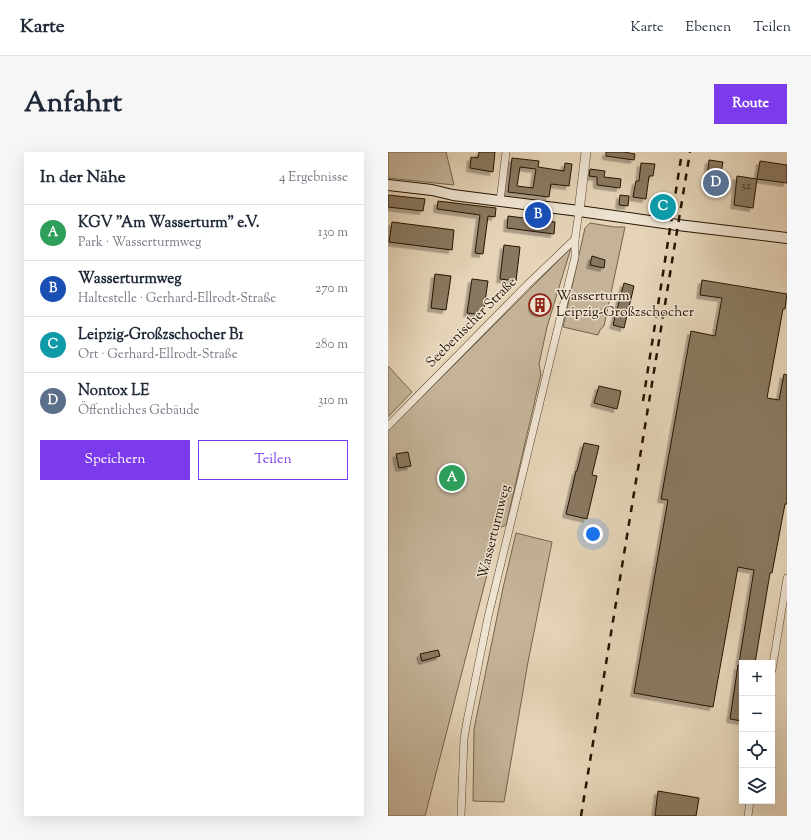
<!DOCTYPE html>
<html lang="de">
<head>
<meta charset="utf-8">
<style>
  body { margin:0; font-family:"Sorts Mill Goudy",serif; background:#f6f6f7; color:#1f2937 }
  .controls { position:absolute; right:12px; bottom:12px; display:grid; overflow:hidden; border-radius:0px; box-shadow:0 4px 16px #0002 }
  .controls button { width:36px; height:36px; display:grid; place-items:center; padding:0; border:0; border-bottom:1px solid #e0e1e3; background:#fff; color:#1f2937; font:20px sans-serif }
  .you { position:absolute; left:205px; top:382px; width:14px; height:14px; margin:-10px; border:3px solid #fff; border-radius:50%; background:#1a73e8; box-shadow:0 0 0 6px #1a73e833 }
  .badge { display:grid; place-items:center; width:26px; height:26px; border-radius:50%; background:#7c3aed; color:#fff; font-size:13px; font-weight:700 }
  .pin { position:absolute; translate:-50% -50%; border:2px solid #fff; box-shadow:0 1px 4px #0006 }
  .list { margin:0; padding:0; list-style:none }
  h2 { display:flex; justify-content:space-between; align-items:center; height:52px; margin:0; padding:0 16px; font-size:17px }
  h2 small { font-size:13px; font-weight:400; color:#747a83 }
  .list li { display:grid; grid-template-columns:26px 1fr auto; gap:12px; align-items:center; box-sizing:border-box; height:56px; padding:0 16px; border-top:1px solid #e0e1e3 }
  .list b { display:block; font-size:15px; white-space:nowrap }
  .list p { margin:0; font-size:13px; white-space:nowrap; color:#747a83 }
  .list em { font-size:13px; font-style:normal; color:#747a83 }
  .actions { display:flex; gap:8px; padding:12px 16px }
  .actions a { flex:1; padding:9px 0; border:1px solid #7c3aed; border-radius:0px; text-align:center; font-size:14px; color:#7c3aed }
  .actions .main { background:#7c3aed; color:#fff }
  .icon { flex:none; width:22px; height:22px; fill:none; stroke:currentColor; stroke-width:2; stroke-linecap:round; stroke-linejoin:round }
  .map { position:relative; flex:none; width:399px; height:664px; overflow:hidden; border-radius:0px }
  header { display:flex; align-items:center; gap:24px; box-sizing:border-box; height:56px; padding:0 20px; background:#fff; border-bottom:1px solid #e0e1e3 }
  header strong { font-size:19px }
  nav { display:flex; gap:22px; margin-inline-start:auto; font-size:14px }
  .intro { display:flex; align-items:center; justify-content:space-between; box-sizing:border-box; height:96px; padding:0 24px }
  h1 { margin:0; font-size:28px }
  .button { padding:10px 18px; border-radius:0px; background:#7c3aed; color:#fff; font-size:14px; font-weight:700 }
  main { display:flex; gap:24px; padding:0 24px }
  aside { flex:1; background:#fff; border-radius:0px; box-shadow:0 4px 16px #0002 }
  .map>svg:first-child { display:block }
</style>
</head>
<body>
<header>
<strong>Karte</strong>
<nav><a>Karte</a><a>Ebenen</a><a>Teilen</a></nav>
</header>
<div class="intro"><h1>Anfahrt</h1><a class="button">Route</a></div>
<main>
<aside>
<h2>In der Nähe<small>4 Ergebnisse</small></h2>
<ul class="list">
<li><span class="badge" style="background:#2e9e5b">A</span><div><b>KGV &quot;Am Wasserturm&quot; e.V.</b><p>Park · Wasserturmweg</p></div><em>130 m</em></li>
<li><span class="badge" style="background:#1a4fb4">B</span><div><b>Wasserturmweg</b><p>Haltestelle · Gerhard-Ellrodt-Straße</p></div><em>270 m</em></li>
<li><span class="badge" style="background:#0f9aa8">C</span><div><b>Leipzig-Großzschocher B1</b><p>Ort · Gerhard-Ellrodt-Straße</p></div><em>280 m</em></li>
<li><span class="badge" style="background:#5c6f8a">D</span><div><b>Nontox LE</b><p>Öffentliches Gebäude</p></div><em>310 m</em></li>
</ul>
<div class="actions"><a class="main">Speichern</a><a>Teilen</a></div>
</aside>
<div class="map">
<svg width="399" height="664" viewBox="0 0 399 664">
  <defs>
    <filter id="shadow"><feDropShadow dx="-3.5" dy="3.5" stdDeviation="0" flood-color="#0004"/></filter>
  </defs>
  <rect width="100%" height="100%" fill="#e5d4b8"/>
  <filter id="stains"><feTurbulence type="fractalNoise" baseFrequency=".005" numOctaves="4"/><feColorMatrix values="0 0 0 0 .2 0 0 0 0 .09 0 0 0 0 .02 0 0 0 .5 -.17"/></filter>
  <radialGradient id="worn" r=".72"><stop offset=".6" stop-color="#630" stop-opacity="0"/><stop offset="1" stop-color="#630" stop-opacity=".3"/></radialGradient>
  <!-- green -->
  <g fill="#c4b399" stroke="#74644c">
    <path d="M0,0H58L66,33L0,26Z"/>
    <path d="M202,71L226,75H237L216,174L212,178L210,183L175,175L197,76Z"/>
    <path d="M183,96L159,175L151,212L153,222L118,373L111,376L37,664H0V279Z"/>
    <path d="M0,214L24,240L0,265Z"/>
    <path d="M128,381L164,390L140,510L116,650L85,649L86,577L115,436Z"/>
  </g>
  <!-- building -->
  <g fill="#897860" stroke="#251400" fill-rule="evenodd" filter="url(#shadow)">
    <path d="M91,0H107L105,20L82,16L83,5L90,6Z"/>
    <path d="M218,0H236L247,2L246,8L218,4Z"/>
    <path d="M124,6L151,9L150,15L176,19L177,11L184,12L181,34L163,32L161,45L120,40ZM132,15L148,17L145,36L129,34Z"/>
    <path d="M321,8L335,10L330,36L320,34L321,26L319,25Z"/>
    <path d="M372,9L399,13V31L369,27Z"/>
    <path d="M253,11L267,12L265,24H261L258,47L245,45L248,29H251Z"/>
    <path d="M202,17L217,19L216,25L233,27L232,36L209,33V25L201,24Z"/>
    <path d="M349,24L369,27L365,56L346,53Z"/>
    <path d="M0,43L37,47L35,59L0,55Z"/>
    <path d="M232,43L241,44L240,54L231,53Z"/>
    <path d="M50,49L108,56L107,65L100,64L95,102L87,101L92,63L49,57Z"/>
    <path d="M271,49L281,50L278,64L272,63V61H269Z"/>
    <path d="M120,64L167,70L166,82L119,76Z"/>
    <path d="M4,70L66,78L64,98L1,90Z"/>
    <path d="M116,93L132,95L128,129L112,127Z"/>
    <path d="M204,104L217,108L216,116L202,113Z"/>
    <path d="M47,122L63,124L58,158L43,156Z"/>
    <path d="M84,127L100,129L95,163L79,161Z"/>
    <path d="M314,128L399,142L397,157H395L379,246L391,248L396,222L399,223V352H397L384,421H382L367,511H351L366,418L350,415L325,555L246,541L280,348L273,347L303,179L327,184L334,146L312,143Z"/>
    <path d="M236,131L246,134L236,176L225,173Z"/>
    <circle cx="152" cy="153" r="8"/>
    <path d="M211,234L233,239L229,257L206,251Z"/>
    <path d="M196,291L211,294L204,323L209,324L199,367L178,362L188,319H189Z"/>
    <path d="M20,300L23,314L11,316L8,302Z"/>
    <path d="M50,498L52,504L34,509L32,502Z"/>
    <path d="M350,513H354V569L342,567Z"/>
    <path d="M270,639L311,646L308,664H267Z"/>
  </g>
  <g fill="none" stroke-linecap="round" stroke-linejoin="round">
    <!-- minor casing -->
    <g stroke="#55442e" stroke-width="8">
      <g id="minor">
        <path d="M112,49L118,0"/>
        <path d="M0,274L139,133L187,87"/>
        <path d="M384,518L399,426"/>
        <path d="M73,664L76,587L79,569L100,465L187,105V87L191,59"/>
        <path d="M360,664L362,649"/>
      </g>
    </g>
    <!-- tertiary casing -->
    <g stroke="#55442e" stroke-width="10">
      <path id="tertiary" d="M191,59L198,0"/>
    </g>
    <!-- secondary casing -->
    <g stroke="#251400" stroke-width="12">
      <path id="secondary" d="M0,33L44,38L65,43L191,59L290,73L399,86"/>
    </g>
    <!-- minor -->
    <use href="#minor" stroke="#eee3d1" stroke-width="7"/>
    <!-- tertiary -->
    <use href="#tertiary" stroke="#eee3d1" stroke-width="9"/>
    <!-- secondary -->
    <use href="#secondary" stroke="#eee3d1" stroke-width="10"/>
    <!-- rail -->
    <g stroke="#251400" stroke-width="2.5" stroke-dasharray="7 7" stroke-linecap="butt">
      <path d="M255,249L294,0"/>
      <path d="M193,664L302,0"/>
    </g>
  </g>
  <!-- icons -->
  <defs>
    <g id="building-ring" transform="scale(1.15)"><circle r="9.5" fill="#eee3d1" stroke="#8f2418" stroke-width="1.5"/><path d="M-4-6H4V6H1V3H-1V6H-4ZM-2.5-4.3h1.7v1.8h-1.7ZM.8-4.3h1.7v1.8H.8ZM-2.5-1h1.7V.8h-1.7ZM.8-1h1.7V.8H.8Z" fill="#8f2418"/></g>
  </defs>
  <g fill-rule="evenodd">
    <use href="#building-ring" x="152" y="153"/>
  </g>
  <g text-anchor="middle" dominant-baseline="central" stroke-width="3" stroke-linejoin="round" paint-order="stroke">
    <!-- number labels -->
    <g font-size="12" fill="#3e2d18">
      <text x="358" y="34">32</text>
    </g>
    <!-- poi labels -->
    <g font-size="14" fill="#251400" stroke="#eee3d1" text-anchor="start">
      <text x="168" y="145">Wasserturm<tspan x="168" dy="16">Leipzig-Großzschocher</tspan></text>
    </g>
    <!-- street labels -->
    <g font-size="14" fill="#251400" stroke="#eee3d1">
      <text transform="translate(84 171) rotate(-45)">Seebenischer Straße</text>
      <text transform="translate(107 380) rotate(-76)">Wasserturmweg</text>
    </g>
  </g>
  <rect width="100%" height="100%" filter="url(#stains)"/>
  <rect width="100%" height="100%" fill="url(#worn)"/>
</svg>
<div class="controls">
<button>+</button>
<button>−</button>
<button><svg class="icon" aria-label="locate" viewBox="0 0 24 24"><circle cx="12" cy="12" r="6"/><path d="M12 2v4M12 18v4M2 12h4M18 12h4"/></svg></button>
<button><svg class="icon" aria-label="layers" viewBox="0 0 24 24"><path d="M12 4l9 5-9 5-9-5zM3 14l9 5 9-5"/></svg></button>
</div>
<div class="you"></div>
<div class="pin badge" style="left:64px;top:326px;background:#2e9e5b">A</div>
<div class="pin badge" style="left:150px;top:63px;background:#1a4fb4">B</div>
<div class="pin badge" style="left:275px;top:55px;background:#0f9aa8">C</div>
<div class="pin badge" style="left:328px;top:31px;background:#5c6f8a">D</div>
</div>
</main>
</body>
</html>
